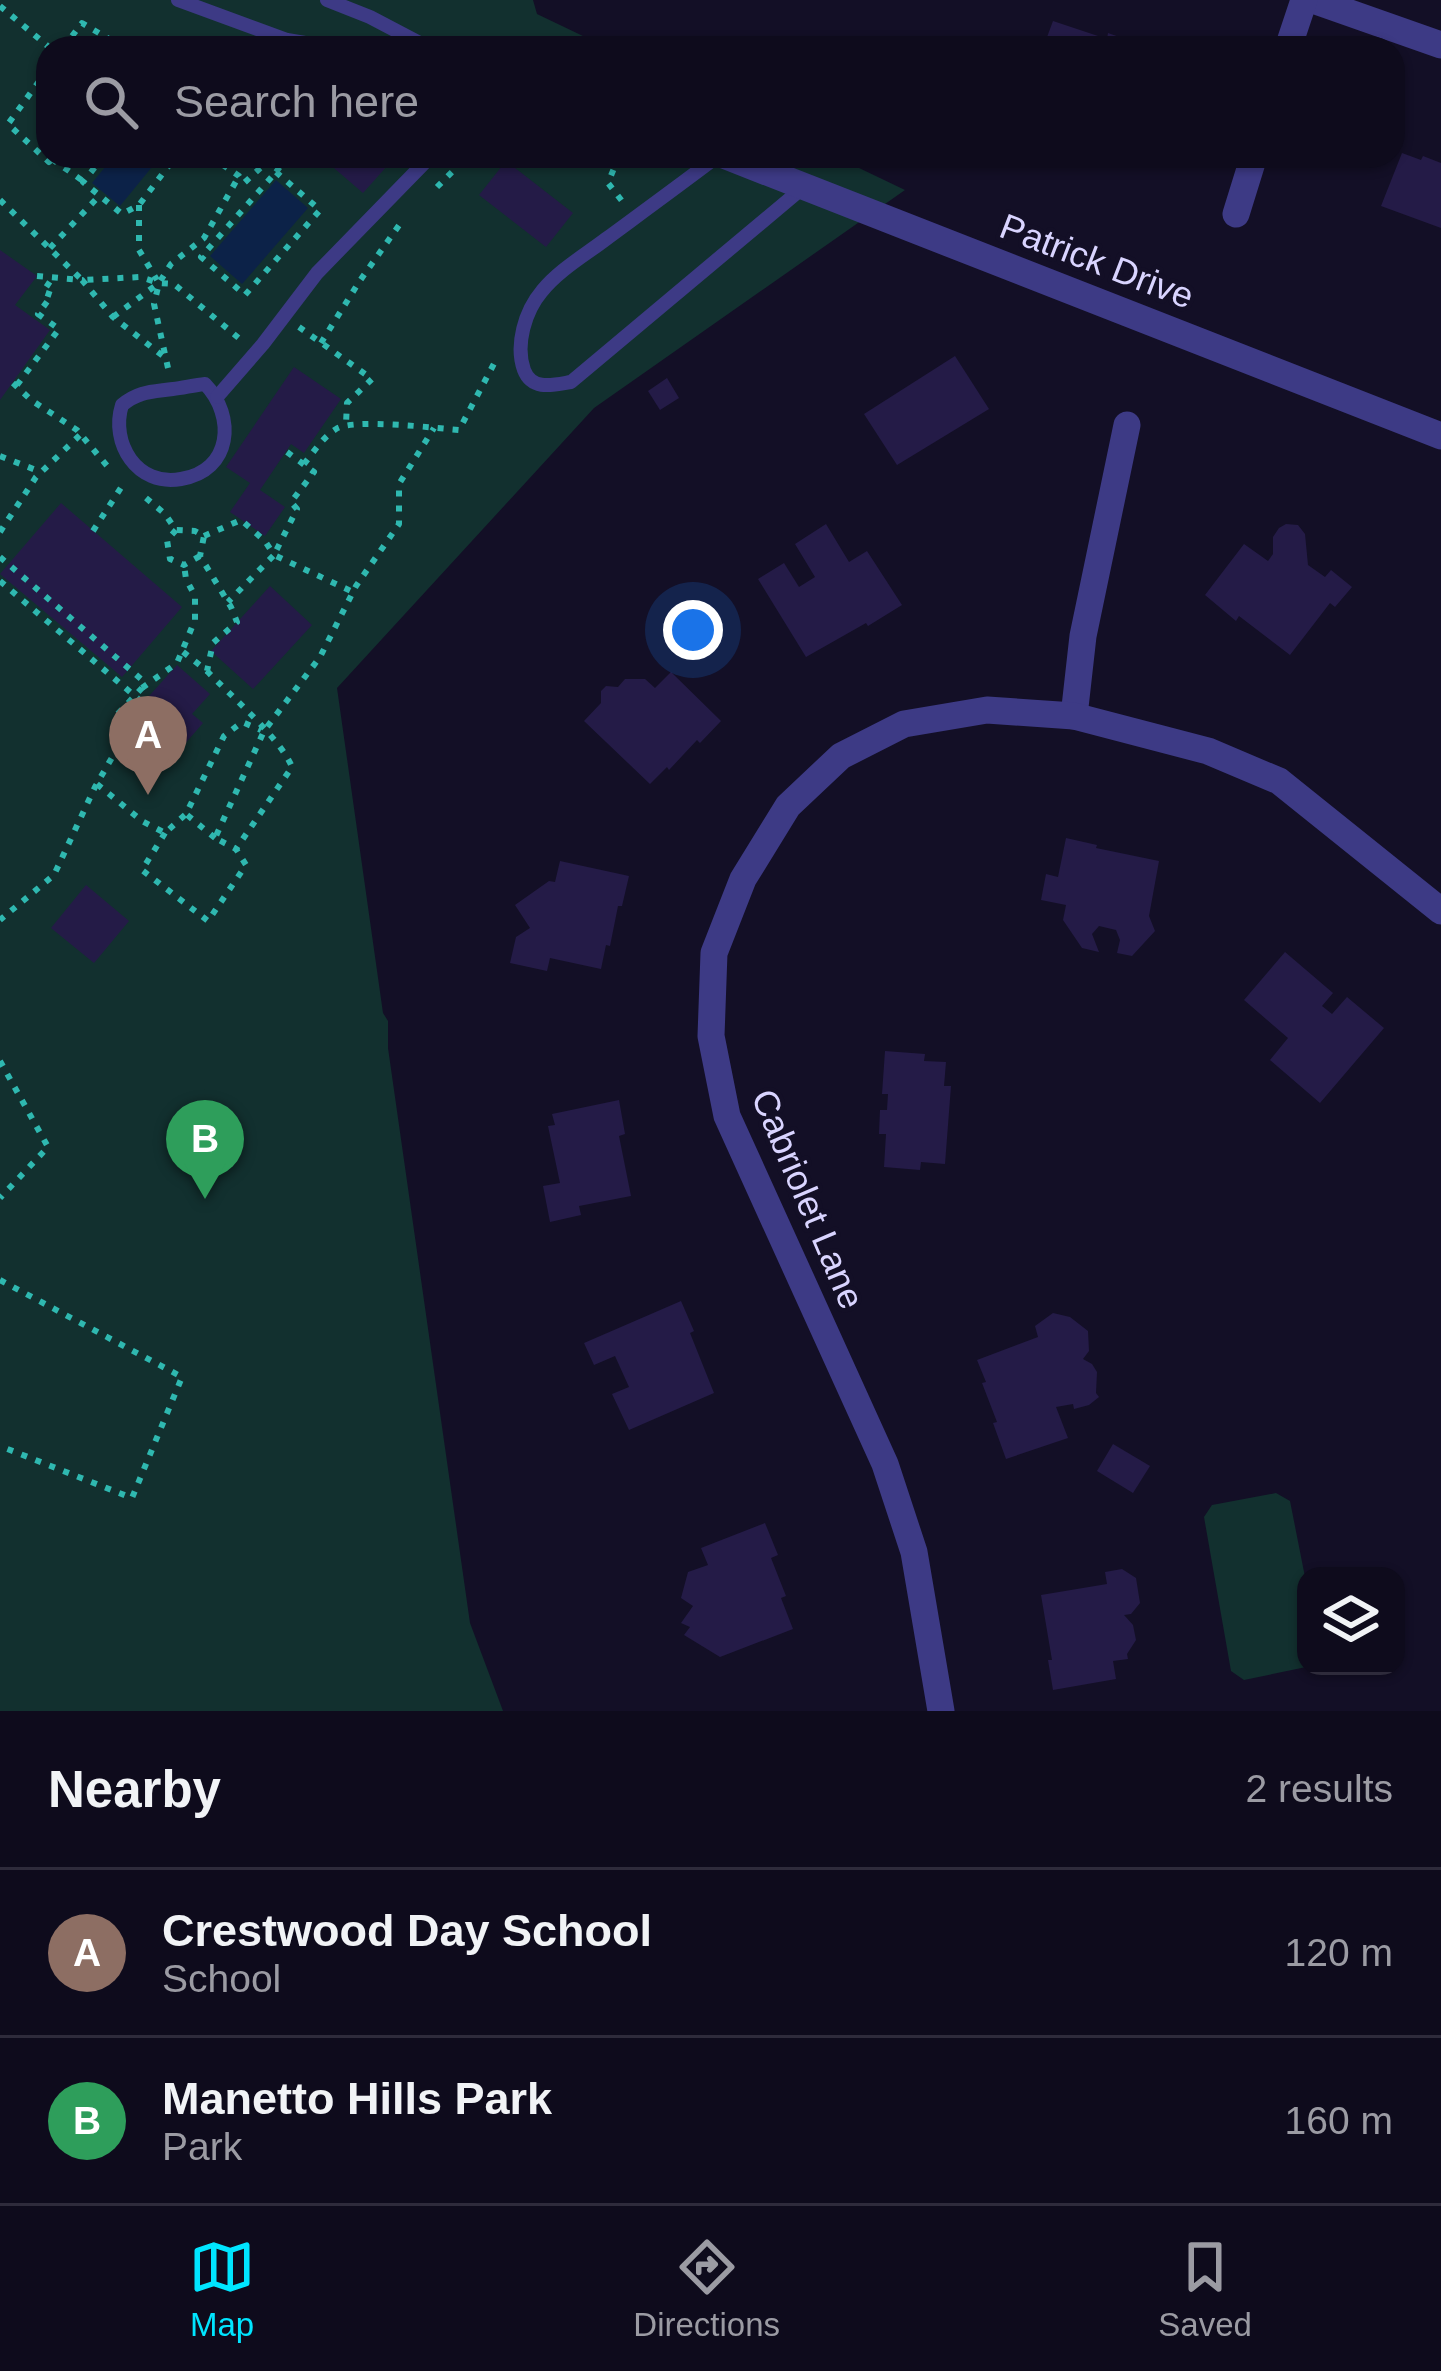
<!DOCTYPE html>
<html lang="en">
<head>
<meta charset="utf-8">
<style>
  body { margin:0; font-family:Helvetica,sans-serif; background:#1c1929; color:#f1f3f6 }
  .controls { position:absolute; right:36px; bottom:36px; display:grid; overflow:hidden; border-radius:24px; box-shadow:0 3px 9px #0004 }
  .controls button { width:108px; height:108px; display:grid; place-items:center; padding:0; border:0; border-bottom:3px solid #2e2b3b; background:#0e0b1c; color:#f1f3f6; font:60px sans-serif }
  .you { position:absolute; left:693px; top:630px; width:42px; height:42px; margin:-30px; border:9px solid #fff; border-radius:50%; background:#1a73e8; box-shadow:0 0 0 18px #1a73e833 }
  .badge { display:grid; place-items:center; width:78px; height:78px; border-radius:50%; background:#00e5ff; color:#fff; font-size:39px; font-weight:700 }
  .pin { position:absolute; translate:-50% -99px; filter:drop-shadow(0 3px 6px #0008) }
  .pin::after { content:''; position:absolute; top:63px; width:42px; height:36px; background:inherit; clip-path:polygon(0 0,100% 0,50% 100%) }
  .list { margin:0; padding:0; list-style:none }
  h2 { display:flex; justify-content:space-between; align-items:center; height:156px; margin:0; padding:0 48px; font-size:51px }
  h2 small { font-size:39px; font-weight:400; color:#9b9ba3 }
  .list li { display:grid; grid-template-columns:78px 1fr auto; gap:36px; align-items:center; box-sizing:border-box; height:168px; padding:0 48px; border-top:3px solid #2e2b3b }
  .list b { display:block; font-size:45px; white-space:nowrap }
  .list p { margin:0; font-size:39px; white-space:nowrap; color:#9b9ba3 }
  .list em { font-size:39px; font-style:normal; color:#9b9ba3 }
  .icon { flex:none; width:66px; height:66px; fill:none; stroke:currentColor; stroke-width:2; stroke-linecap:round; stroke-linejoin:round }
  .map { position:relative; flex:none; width:1441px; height:1711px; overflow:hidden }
  .search { position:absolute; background:#0e0b1c; box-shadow:0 3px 9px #0004; left:36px; right:36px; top:36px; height:132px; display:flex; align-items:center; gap:30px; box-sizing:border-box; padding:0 42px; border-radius:36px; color:#9b9ba3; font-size:45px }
  .sheet { height:492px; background:#0e0b1c }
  nav { display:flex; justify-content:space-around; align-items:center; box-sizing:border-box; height:168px; border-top:3px solid #2e2b3b; background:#0e0b1c; font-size:33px; color:#9b9ba3 }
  nav a { display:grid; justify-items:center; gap:6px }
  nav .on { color:#00e5ff }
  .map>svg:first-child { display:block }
</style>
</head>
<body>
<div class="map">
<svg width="1441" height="1711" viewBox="0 0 1441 1711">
  <rect width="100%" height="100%" fill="#130f26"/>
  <!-- green -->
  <g fill="#12302f">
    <path d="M0,0H533L537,14L608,48H48V156H834L905,190L594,408L337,688L383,1013L388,1021V1048L470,1623L503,1711H0Z"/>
    <path d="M1276,1493L1290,1501L1306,1582V1666H1311L1244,1680L1231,1671L1204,1517L1212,1505Z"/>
  </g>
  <!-- water -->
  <g fill="#0c2248">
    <path d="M114,156H161L120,206L92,183Z"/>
    <path d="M276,180L308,208L242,284L210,256Z"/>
  </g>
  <!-- building -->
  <g fill="#241b47">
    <path d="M1053,21L1107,39L1108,33L1128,40L1126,48H1043Z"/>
    <path d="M1402,153L1421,160L1423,156L1441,163V228L1381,206Z"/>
    <path d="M320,156H396L363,193Z"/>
    <path d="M506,161L573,213L546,247L479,195Z"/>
    <path d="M0,250L37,276L15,305L50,330L0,400Z"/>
    <path d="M955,356L989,409L897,465L864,414Z"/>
    <path d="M294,367L341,399L304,453L291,444L260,490L285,507L265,536L230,512L250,483L226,467Z"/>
    <path d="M667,378L679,398L660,410L648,391Z"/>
    <path d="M61,503L182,607L122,677L0,574Z"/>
    <path d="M826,524L849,562L867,551L902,605L868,626L866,623L806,657L758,579L784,563L799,587L815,577L795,544Z"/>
    <path d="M1286,524L1298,525L1305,534L1308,565L1325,577L1331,570L1352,587L1335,607L1330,603L1290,655L1239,616L1236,621L1205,595L1244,544L1268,561L1273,554V537L1279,528Z"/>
    <path d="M270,586L312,625L253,689L211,651Z"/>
    <path d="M177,665L210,694L192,714L203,723L156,777L127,752L138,740L122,726Z"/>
    <path d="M671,672L721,721L700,743L697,740L669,770L667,767L650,784L584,721L601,703V691L606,686L618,687L625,679H645L655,688Z"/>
    <path d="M1066,838L1097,845L1096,848L1159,861L1149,916L1155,931L1132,956L1117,953L1120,940L1116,930L1099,926L1092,934L1099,952L1082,948L1063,920L1066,905L1041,900L1046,874L1058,877Z"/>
    <path d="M560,861L629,876L622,906H618L610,946L606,945L601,969L550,958L547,971L510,963L516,937L530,928L515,905L549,881L555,882Z"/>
    <path d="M86,885L129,921L94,963L51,928Z"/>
    <path d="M1285,952L1333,993L1322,1006L1332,1014L1347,997L1384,1028L1320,1103L1270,1060L1288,1038L1244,1000Z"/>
    <path d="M885,1051L925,1054L924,1061L946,1062L944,1086H951L945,1164L921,1162L920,1170L884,1167L886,1134H879L880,1110H887L888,1094H882Z"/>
    <path d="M619,1100L625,1134L619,1136L631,1196L579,1206L581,1215L550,1222L543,1186L560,1183L548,1126L555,1125L552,1114Z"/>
    <path d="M681,1301L694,1331L690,1333L714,1393L629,1430L612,1394L629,1387L615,1356L594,1365L584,1343Z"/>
    <path d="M1053,1313L1070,1317L1088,1331L1089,1351L1083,1359L1092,1364L1097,1372L1096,1393L1099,1397L1089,1405L1074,1409L1073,1404L1056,1407L1068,1438L1006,1459L993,1423L997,1422L982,1383L986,1382L977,1360L1038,1337L1035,1326Z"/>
    <path d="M1113,1444L1150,1466L1133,1493L1097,1471Z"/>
    <path d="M765,1523L778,1555L771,1558L786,1596L781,1598L793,1629L720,1657L684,1635L690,1627L681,1623L693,1606L681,1598L688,1572L708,1565L701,1548Z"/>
    <path d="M1122,1569L1136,1578L1140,1603L1131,1614L1124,1615L1133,1625L1136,1640L1127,1654L1128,1659L1113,1661L1116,1679L1053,1690L1048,1660H1052L1041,1595L1107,1584L1105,1572Z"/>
  </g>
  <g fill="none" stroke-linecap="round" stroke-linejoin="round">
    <!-- path -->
    <g stroke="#2fb8b0" stroke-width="6" stroke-dasharray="6 9" stroke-linecap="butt">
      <path d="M0,6L50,48"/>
      <path d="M63,48L82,23L124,48"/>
      <path d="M196,48L200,42L212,48"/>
      <path d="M48,69L8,124L49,162L54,156"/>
      <path d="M104,156L83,182L122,214L139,205L176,156"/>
      <path d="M210,156L239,176L244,183L268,161L276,172L288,156"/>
      <path d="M619,156L608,183L622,201"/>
      <path d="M52,159L83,181"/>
      <path d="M276,172L320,210L245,295L201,257Z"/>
      <path d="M437,187L468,156"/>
      <path d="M0,200L82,280L140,277L159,283"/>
      <path d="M139,205V250L157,280"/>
      <path d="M50,248L100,195"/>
      <path d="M37,276L82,280L113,317L163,356"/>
      <path d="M113,317L159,283L171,264L204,238L239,176"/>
      <path d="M299,327L372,379L347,403L346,424"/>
      <path d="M321,343L359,282L402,221"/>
      <path d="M168,368L154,304L159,283L174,284L241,340"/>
      <path d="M13,383L31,400L77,430L108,467"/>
      <path d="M17,385L59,329L38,314L52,295L43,292L53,277"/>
      <path d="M287,452L314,472L291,502L297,509L274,555L353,592"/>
      <path d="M0,456L41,472"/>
      <path d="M304,464C313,453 323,437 336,429C353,418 435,428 459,430L497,358"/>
      <path d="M146,498L165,514L176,530L195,531L204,536L200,556L231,607L237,622L213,643L207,671L182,651"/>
      <path d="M176,530L167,540L170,559L184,565L200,556"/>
      <path d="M93,531L124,483"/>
      <path d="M0,532L36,477L80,435"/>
      <path d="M204,536L241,520L265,541L274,555L228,602"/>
      <path d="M0,557L141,679L142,688L113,719L125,735L95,787L54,875L0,920"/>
      <path d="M0,581L143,703"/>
      <path d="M207,671C230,695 281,739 292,767L236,849L215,838L264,731L320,657L356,586L399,524V484L434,428"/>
      <path d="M142,688L177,663L195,620V596L186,579L184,565"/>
      <path d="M97,784L142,821L165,833L186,814"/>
      <path d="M165,833L142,870L208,921L246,865L236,849"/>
      <path d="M215,838L186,814L224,736L242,722L261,730"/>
      <path d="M0,1061L48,1147L0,1198"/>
      <path d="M0,1280L182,1377L132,1498L0,1446"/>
    </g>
    <!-- service -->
    <g stroke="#3d3a85" stroke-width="14">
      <path d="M178,0L287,40L335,48"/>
      <path d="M327,0L370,17L429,48"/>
      <path d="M718,156C681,184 644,211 606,239C585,255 559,270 542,291C525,311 515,345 524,370C532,391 553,385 571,382L805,186"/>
      <path d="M205,384C236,416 232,471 181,479C137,487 110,443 122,405C139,391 152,392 173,389C183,388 194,385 205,384Z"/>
      <path d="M217,397L263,344L317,273L431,156"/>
    </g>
    <!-- minor -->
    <g stroke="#3d3a85" stroke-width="27">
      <path d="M1313,0L1441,45"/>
      <path d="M1288,48L1304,0"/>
      <path d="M726,156L1441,436"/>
      <path d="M1236,214L1254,156"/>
      <path d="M1074,716L1083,636L1127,425"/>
      <path d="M941,1711L914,1552L885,1464L727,1116L711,1036L714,953L743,879L788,806L841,756L904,724L987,710L1074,716L1208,751L1279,781L1441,911"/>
    </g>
  </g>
  <g text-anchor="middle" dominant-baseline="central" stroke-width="9" stroke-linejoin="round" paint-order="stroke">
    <!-- street labels -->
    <g font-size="36" fill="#d9d4ff" stroke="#130f26">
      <text transform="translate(1097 261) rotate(21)">Patrick Drive</text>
      <text transform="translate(808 1199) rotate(67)">Cabriolet Lane</text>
    </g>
  </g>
</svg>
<div class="controls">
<button><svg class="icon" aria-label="layers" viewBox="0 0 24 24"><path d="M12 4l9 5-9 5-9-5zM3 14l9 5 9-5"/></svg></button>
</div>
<div class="you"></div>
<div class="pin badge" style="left:148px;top:795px;background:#8d6e63">A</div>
<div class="pin badge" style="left:205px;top:1199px;background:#2e9e5b">B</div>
<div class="search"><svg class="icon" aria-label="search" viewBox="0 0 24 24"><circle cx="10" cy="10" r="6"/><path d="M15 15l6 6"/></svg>Search here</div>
</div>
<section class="sheet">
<h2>Nearby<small>2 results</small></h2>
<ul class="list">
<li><span class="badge" style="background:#8d6e63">A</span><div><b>Crestwood Day School</b><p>School</p></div><em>120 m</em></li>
<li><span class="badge" style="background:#2e9e5b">B</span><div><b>Manetto Hills Park</b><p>Park</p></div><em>160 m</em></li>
</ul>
</section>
<nav>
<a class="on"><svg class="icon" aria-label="map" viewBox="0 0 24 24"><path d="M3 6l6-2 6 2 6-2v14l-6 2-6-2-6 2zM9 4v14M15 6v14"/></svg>Map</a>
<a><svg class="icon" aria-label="directions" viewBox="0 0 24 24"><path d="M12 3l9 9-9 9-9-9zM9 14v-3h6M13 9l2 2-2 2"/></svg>Directions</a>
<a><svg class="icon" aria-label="saved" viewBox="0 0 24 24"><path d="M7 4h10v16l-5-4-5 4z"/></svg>Saved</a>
</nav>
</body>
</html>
